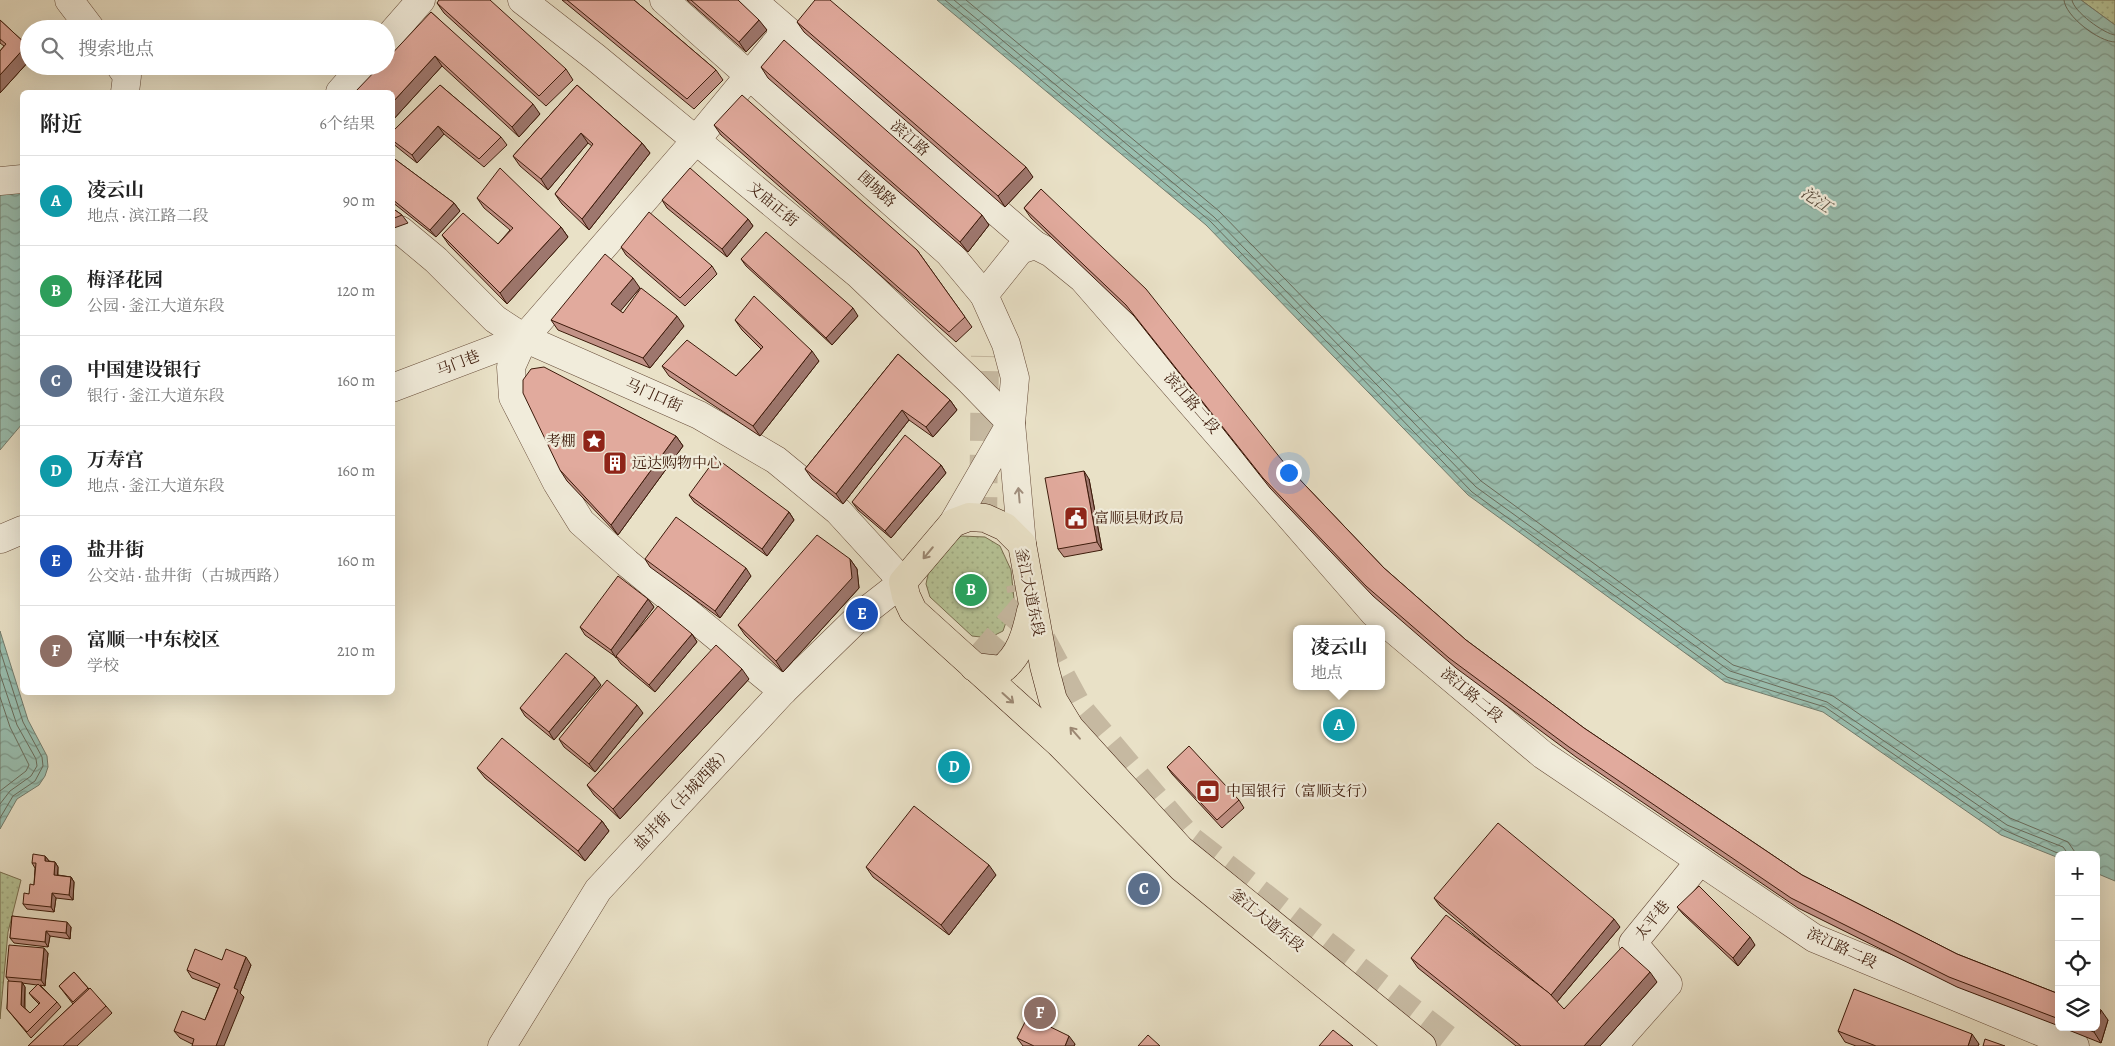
<!DOCTYPE html>
<html lang="zh">
<head>
<meta charset="utf-8">
<style>
  body { margin:0; font-family:Alegreya,"Noto Serif SC",serif; background:#f6f6f6; color:#222 }
  .controls { position:absolute; right:15px; bottom:15px; display:grid; overflow:hidden; border-radius:8px; box-shadow:0 5px 20px #0002 }
  .controls button { width:45px; height:45px; display:grid; place-items:center; padding:0; border:0; border-bottom:1px solid #e0e0e0; background:#fff; color:#222; font:25px sans-serif }
  .you { position:absolute; left:1288px; top:472px; width:18px; height:18px; margin:-12px; border:4px solid #fff; border-radius:50%; background:#1a73e8; box-shadow:0 0 0 8px #1a73e833 }
  .badge { display:grid; place-items:center; width:32px; height:32px; border-radius:50%; background:#0b8043; color:#fff; font-size:16px; font-weight:700 }
  .pin { position:absolute; translate:-50% -50%; border:2px solid #fff; box-shadow:0 1px 5px #0006 }
  .popup { position:absolute; left:1293px; top:625px; width:92px; height:65px; box-sizing:border-box; display:grid; place-content:center; border-radius:8px; background:#fff; filter:drop-shadow(0 1px 4px #0005); font-size:16px; white-space:nowrap; color:#767676 }
  .popup b { font-size:19px; color:#222 }
  .popup::after { content:''; position:absolute; left:50%; top:100%; margin-left:-10px; border:10px solid transparent; border-top-color:#fff }
  .list { margin:0; padding:0; list-style:none }
  h2 { display:flex; justify-content:space-between; align-items:center; height:65px; margin:0; padding:0 20px; font-size:21px }
  h2 small { font-size:16px; font-weight:400; color:#767676 }
  .list li { display:grid; grid-template-columns:32px 1fr auto; gap:15px; align-items:center; box-sizing:border-box; height:90px; padding:0 20px; border-top:1px solid #e0e0e0 }
  .list b { display:block; font-size:19px; white-space:nowrap }
  .list p { margin:0; font-size:16px; white-space:nowrap; color:#767676 }
  .list em { font-size:16px; font-style:normal; color:#767676 }
  .icon { flex:none; width:28px; height:28px; fill:none; stroke:currentColor; stroke-width:2; stroke-linecap:round; stroke-linejoin:round }
  .map { position:relative; flex:none; width:2115px; height:1046px; overflow:hidden }
  .search { position:absolute; background:#fff; box-shadow:0 5px 20px #0002; left:20px; top:20px; width:375px; height:55px; display:flex; align-items:center; gap:12px; box-sizing:border-box; padding:0 18px; border-radius:28px; color:#767676; font-size:19px }
  .panel { position:absolute; background:#fff; box-shadow:0 5px 20px #0002; left:20px; top:90px; width:375px; height:605px; border-radius:8px }
  .map>svg:first-child { display:block }
</style>
</head>
<body>
<div class="map">
<svg width="2115" height="1046" viewBox="0 0 2115 1046">
  <defs>
    <pattern id="park-dots" width="8" height="8" patternUnits="userSpaceOnUse" patternTransform="scale(1.25)"><rect width="8" height="8" fill="#b6c396"/><path d="M2 2h.1M6 6h.1" fill="none" stroke="#9da780" stroke-width="1.8" stroke-linecap="round"/></pattern>
    <pattern id="water-waves" width="16" height="10" patternUnits="userSpaceOnUse" patternTransform="scale(1.25)"><rect width="16" height="10" fill="#99beaf"/><path d="M0 5q4-4 8 0t8 0" fill="none" stroke="#7e9a8d"/></pattern>
  </defs>
  <rect width="100%" height="100%" fill="#e9e1c7"/>
  <filter id="stains"><feTurbulence type="fractalNoise" baseFrequency=".004" numOctaves="4"/><feColorMatrix values="0 0 0 0 .2 0 0 0 0 .09 0 0 0 0 .02 0 0 0 .5 -.17"/></filter>
  <radialGradient id="worn" r=".72"><stop offset=".6" stop-color="#630" stop-opacity="0"/><stop offset="1" stop-color="#630" stop-opacity=".3"/></radialGradient>
  <!-- park -->
  <g fill="url(#park-dots)" stroke="#796e50">
    <path d="M2081,0H2115V25Z"/>
    <path d="M961,536L985,537L1000,546L1011,570L1014,599L1003,631L989,638L972,636L930,597L926,584L930,565Z"/>
    <path d="M0,872L21,880L8,932L0,1019Z"/>
  </g>
  <!-- water -->
  <g fill="url(#water-waves)" stroke="#747c6d">
    <path d="M937,0H2081L2115,25V881L2096,873V855H2059V858L2001,835L1823,712L1725,682L1468,495L1206,225Z"/>
    <path d="M0,188H22V424L0,450Z"/>
    <path d="M0,631L28,720L47,756L48,767L45,776L39,785L17,799L0,829Z"/>
  </g>
  <g fill="none" stroke-linecap="round" stroke-linejoin="round">
    <!-- shore -->
    <g stroke="#6a6c5c" stroke-width="1">
      <path d="M945,0L1210,221L1472,492L1727,677L1825,707L2004,830L2062,855"/>
      <path d="M954,0L1214,217L1476,487L1730,671L1827,702L2007,825L2063,847L2069,855"/>
      <path d="M966,0L1219,211L1481,481L1733,665L1833,696L2010,818L2068,842L2077,855"/>
      <path d="M2064,0C2065,16 2099,42 2115,42"/>
      <path d="M2072,0C2073,11 2104,34 2115,35"/>
      <path d="M0,650L23,722L42,757L43,766L35,781L13,796L0,818"/>
      <path d="M0,674L17,725L36,759L37,766L31,776L10,791L0,804"/>
      <path d="M0,697L10,727L29,765L26,771L0,791"/>
    </g>
    <!-- minor-tunnel -->
    <g stroke="#c6b9a1" stroke-width="28" stroke-dasharray="28 14" stroke-linecap="butt">
      <path d="M983,525L985,356"/>
      <path d="M1042,640L1079,709L1189,839L1456,1046"/>
      <path d="M980,658L1024,607L1020,584"/>
    </g>
    <!-- minor casing -->
    <g stroke="#674c39" stroke-width="29">
      <g id="minor">
        <path d="M69,0L91,29"/>
        <path d="M522,0L595,57L858,274L971,382L1011,423"/>
        <path d="M664,0L949,253L984,295L1006,344L1015,378L1011,423L1022,544"/>
        <path d="M752,0L1035,245"/>
        <path d="M386,40L421,0"/>
        <path d="M120,66L127,76L125,92"/>
        <path d="M340,92L363,66"/>
        <path d="M0,181L22,179"/>
        <path d="M392,231L400,230L436,260L495,319L524,338L699,415L776,460L838,511L903,582L862,614L783,691L598,890L502,1046"/>
        <path d="M984,295L1020,250L1035,245L1051,253L1083,279L1374,613L1543,755L1814,938L2075,1046"/>
        <path d="M392,388L524,338"/>
        <path d="M953,523L1011,423"/>
        <path d="M1,539L22,530"/>
        <path d="M783,691L627,563L581,522L557,483L513,397L511,367L524,338L696,140L786,31"/>
        <path d="M1613,1046L1668,984L1633,943L1700,861"/>
      </g>
    </g>
    <!-- major casing -->
    <g stroke="#3c1a0a" stroke-width="29">
      <g id="major">
        <path d="M974,667L1001,670C1020,656 1026,634 1031,611"/>
        <path d="M1400,1046L1182,868L1059,743L913,611L906,596L903,582L953,523L969,517L985,518L1005,527L1022,544L1044,666L1053,700L1070,728L1180,849L1422,1046"/>
      </g>
    </g>
    <!-- minor -->
    <use href="#minor" stroke="#f1ecdb" stroke-width="28"/>
    <!-- major -->
    <use href="#major" stroke="#e9e1c7" stroke-width="28"/>
  </g>
  <!-- wall -->
  <g fill="#c29287" stroke="#3c1a0a" fill-rule="evenodd">
    <path d="M562,0H634L716,70L723,80L694,109Z"/>
    <path d="M687,0H738L767,30L746,52Z"/>
    <path d="M437,3L566,69L573,80L546,106L444,13Z"/>
    <path d="M431,12L540,114L519,137L442,66L392,121V92Z"/>
    <path d="M0,20L29,47V61L0,93V51L4,46L0,43Z"/>
    <path d="M797,22L1033,177L1005,207L804,32Z"/>
    <path d="M761,67L989,225L968,252L768,78Z"/>
    <path d="M440,85L501,137L507,145L484,167L444,134L417,163L392,143V132Z"/>
    <path d="M577,85L642,143L650,153L589,230L562,204L555,194L592,146L588,143L548,190L520,166L513,156Z"/>
    <path d="M714,125L917,250L972,327L956,342L721,135Z"/>
    <path d="M392,157L454,203L460,211L436,237L392,202Z"/>
    <path d="M1041,189L1285,464L1384,568L1466,640L1584,728L1802,875L1957,954L2059,994V1026L1957,987L1798,908L1576,757L1456,668L1373,596L1270,488L1134,316L1031,218L1024,208Z"/>
    <path d="M477,198L561,227L568,237L507,304L449,245L442,235L498,244L510,230L484,208Z"/>
    <path d="M662,200L748,219L753,226L727,257L667,208Z"/>
    <path d="M392,208L402,215L408,223L394,228H392Z"/>
    <path d="M621,247L712,266L717,274L685,306L626,255Z"/>
    <path d="M741,259L858,316L832,345L746,266Z"/>
    <path d="M640,288L620,311L623,313L684,326L650,368L558,330L551,320Z"/>
    <path d="M735,320L819,361L760,436L669,376L662,366L736,376L761,349L742,330Z"/>
    <path d="M898,354L950,400L957,410L933,437L909,420L843,504L812,479L805,469Z"/>
    <path d="M676,436L683,446L618,535L567,481L560,470Z"/>
    <path d="M941,465L946,473L891,538L858,510L852,502Z"/>
    <path d="M1089,479L1102,550L1064,557L1058,549Z"/>
    <path d="M689,495L789,512L794,520L767,556L694,502Z"/>
    <path d="M645,559L751,576L720,618L650,567Z"/>
    <path d="M850,559L857,569L859,588L783,672L745,635L738,625Z"/>
    <path d="M648,599L654,607L625,645L692,634L697,642L655,692L621,664L616,657L585,635L580,627Z"/>
    <path d="M749,679L620,819L594,795L587,785Z"/>
    <path d="M601,685L554,740L525,716L520,708Z"/>
    <path d="M643,713L595,772L564,747L559,739Z"/>
    <path d="M1167,767L1239,800L1244,808L1222,828L1172,774Z"/>
    <path d="M477,768L602,821L609,831L585,861L485,778Z"/>
    <path d="M45,856L49,861L55,862L58,867V875L71,877L74,882L73,900L56,898L54,912L27,909L23,904L34,885L35,868L32,863Z"/>
    <path d="M866,867L996,875L949,935L873,877Z"/>
    <path d="M1434,898L1620,927L1557,1002L1564,1009L1657,982L1600,1046H1516L1418,968L1411,958L1492,950L1440,906Z"/>
    <path d="M1677,907L1755,945L1738,966L1683,914Z"/>
    <path d="M12,916L71,927L70,939L50,936L48,947L14,943L10,938Z"/>
    <path d="M48,953L45,986L40,985L57,1002L61,1007L31,1038L7,1009L9,981L6,977ZM22,983L37,985L29,993L33,998L39,1004L30,1013L25,1008V987Z"/>
    <path d="M222,960L251,965L240,993L244,997L192,1044L180,1038L174,1031L205,1020L218,988L192,978L187,970Z"/>
    <path d="M74,972L89,989L106,1006L112,1013L77,1046H28L73,1004L59,986Z"/>
    <path d="M2108,1020L2101,1043L2061,1027H2096Z"/>
    <path d="M1838,1031L1979,1044L1978,1046H1856L1845,1042Z"/>
    <path d="M1017,1038L1075,1044L1074,1046H1023Z"/>
  </g>
  <!-- shaded-wall -->
  <g fill="#9e776e" stroke="#3c1a0a">
    <path d="M759,20L767,30L746,52L739,42Z"/>
    <path d="M27,45L29,47V61L0,93V75Z"/>
    <path d="M435,56L442,66L392,121V103Z"/>
    <path d="M533,104L540,114L519,137L512,127Z"/>
    <path d="M438,126L444,134L417,163L412,155Z"/>
    <path d="M581,133L588,143L548,190L541,179Z"/>
    <path d="M642,143L650,153L589,230L582,219Z"/>
    <path d="M1026,167L1033,177L1005,207L998,196Z"/>
    <path d="M454,203L460,211L436,237L430,230Z"/>
    <path d="M982,215L989,225L968,252L960,242Z"/>
    <path d="M748,219L753,226L727,257L722,249Z"/>
    <path d="M561,227L568,237L507,304L500,293Z"/>
    <path d="M633,278L640,288L618,314L611,304Z"/>
    <path d="M853,308L858,316L832,345L826,338Z"/>
    <path d="M677,316L684,326L650,368L643,358Z"/>
    <path d="M812,351L819,361L760,436L753,426Z"/>
    <path d="M950,400L957,410L933,437L926,427Z"/>
    <path d="M902,410L909,420L843,504L836,494Z"/>
    <path d="M676,436L683,446L618,535L611,525Z"/>
    <path d="M941,465L946,473L891,538L885,531Z"/>
    <path d="M1084,471L1089,479L1102,550L1097,542Z"/>
    <path d="M789,512L794,520L767,556L762,549Z"/>
    <path d="M850,559L857,569L859,588L783,672L776,661Z"/>
    <path d="M746,568L751,576L720,618L715,611Z"/>
    <path d="M648,599L654,607L616,658L611,650Z"/>
    <path d="M692,634L697,642L655,692L649,685Z"/>
    <path d="M742,669L749,679L620,819L613,809Z"/>
    <path d="M595,677L601,685L554,740L549,732Z"/>
    <path d="M637,705L643,713L595,772L589,764Z"/>
    <path d="M602,821L609,831L585,861L578,851Z"/>
    <path d="M45,856L49,861V866L45,861Z"/>
    <path d="M55,862L58,867L57,880L54,875Z"/>
    <path d="M989,865L996,875L949,935L941,925Z"/>
    <path d="M71,877L74,882L73,900L69,895Z"/>
    <path d="M52,893L56,898L54,912L51,907Z"/>
    <path d="M1614,919L1620,927L1556,1003L1551,995Z"/>
    <path d="M67,922L71,927L70,939L66,933Z"/>
    <path d="M46,931L50,936L48,947L45,942Z"/>
    <path d="M1750,937L1755,945L1738,966L1733,958Z"/>
    <path d="M44,948L48,953L45,986L41,980Z"/>
    <path d="M246,957L251,965L240,993L244,997L224,1046H216L234,988Z"/>
    <path d="M1650,972L1657,982L1600,1046H1584Z"/>
    <path d="M22,982L25,987L24,1010L21,1005Z"/>
    <path d="M2101,1010L2108,1020L2101,1043L2094,1032Z"/>
    <path d="M1972,1034L1979,1044L1978,1046H1968Z"/>
    <path d="M1069,1036L1075,1044L1074,1046H1065Z"/>
  </g>
  <!-- building -->
  <g fill="#e1aa9d" stroke="#3c1a0a">
    <path d="M439,0H490L566,69L539,96L437,3Z"/>
    <path d="M567,0H634L716,70L687,99Z"/>
    <path d="M691,0H738L759,20L739,42Z"/>
    <path d="M815,0H830L1026,167L998,196L797,22Z"/>
    <path d="M431,12L533,104L512,127L435,56L392,103V92H355L380,66H386V60Z"/>
    <path d="M0,20L27,45L0,75V51L6,44L0,39Z"/>
    <path d="M784,40L982,215L960,242L761,67Z"/>
    <path d="M440,85L501,137L479,159L438,126L412,155L392,140V132Z"/>
    <path d="M577,85L642,143L582,219L555,194L593,144L581,133L541,179L513,156Z"/>
    <path d="M742,95L917,250L965,317L949,332L714,125Z"/>
    <path d="M392,157L454,203L430,230L392,199Z"/>
    <path d="M500,168L561,227L500,293L442,235L463,213L498,244L513,228L477,198Z"/>
    <path d="M690,168L748,219L722,249L662,200Z"/>
    <path d="M1041,189L1146,289L1285,464L1384,568L1466,640L1584,728L1802,875L1957,954L2059,994V1019L1949,977L1791,898L1569,747L1449,658L1366,586L1263,478L1126,305L1024,208Z"/>
    <path d="M392,208L402,215L392,219Z"/>
    <path d="M649,212L712,266L680,298L621,247Z"/>
    <path d="M766,232L853,308L826,338L741,259Z"/>
    <path d="M605,254L633,278L611,304L623,313L641,288L677,316L643,358L551,320Z"/>
    <path d="M754,296L812,351L753,426L662,366L687,340L736,376L763,347L735,320Z"/>
    <path d="M898,354L950,400L926,427L902,410L836,494L805,469Z"/>
    <path d="M544,367L676,436L611,525L560,470L523,393V380L531,369Z"/>
    <path d="M905,435L941,465L885,531L852,502Z"/>
    <path d="M716,458L789,512L762,549L689,495Z"/>
    <path d="M1084,471L1097,542L1058,549L1045,478Z"/>
    <path d="M676,517L746,568L715,611L645,559Z"/>
    <path d="M817,535L850,559L852,578L776,661L738,625Z"/>
    <path d="M618,576L648,599L611,650L580,627Z"/>
    <path d="M658,606L692,634L649,685L616,656Z"/>
    <path d="M716,645L742,669L613,809L587,785Z"/>
    <path d="M566,653L595,677L549,732L520,708Z"/>
    <path d="M607,680L637,705L589,764L559,739Z"/>
    <path d="M502,738L602,821L578,851L477,768Z"/>
    <path d="M1189,746L1239,800L1217,820L1167,767Z"/>
    <path d="M914,806L989,865L941,925L866,867Z"/>
    <path d="M1498,823L1614,919L1551,995L1434,898Z"/>
    <path d="M33,854L45,856V861L55,862L54,875L71,877L69,895L52,893L51,907L23,904L24,893L29,894L30,884L34,885L36,863H32Z"/>
    <path d="M1699,886L1750,937L1733,958L1677,907Z"/>
    <path d="M1446,915L1549,993L1564,1009L1622,947L1650,972L1584,1046H1521L1411,958Z"/>
    <path d="M12,916L67,922L66,933L46,931L45,942L10,938Z"/>
    <path d="M9,945L44,948L41,980L6,977Z"/>
    <path d="M195,949L222,960L226,949L246,957L234,988L238,990L216,1046H192L194,1039L174,1031L182,1011L205,1020L220,984L187,970Z"/>
    <path d="M74,972L88,988L73,1002L59,986Z"/>
    <path d="M8,981L22,982L21,1005L30,1013L40,1003L29,993L38,984L57,1002L27,1032L7,1009Z"/>
    <path d="M90,988L106,1006L63,1046H28Z"/>
    <path d="M1854,989L1972,1034L1968,1046H1876L1838,1031Z"/>
    <path d="M2096,1008L2101,1010L2096,1026Z"/>
    <path d="M1028,1016L1069,1036L1065,1046H1034L1017,1038Z"/>
    <path d="M2081,1027H2096L2094,1032Z"/>
    <path d="M1333,1030L1353,1046H1319Z"/>
    <path d="M1148,1035L1160,1046H1138Z"/>
    <path d="M1985,1039L2005,1046H1983Z"/>
  </g>
  <!-- one-way arrows -->
  <defs><path id="oneway-shaft" d="M-6 0H5M1.5-3L5.5 0L1.5 3" fill="none" stroke-width="1.6" stroke-linecap="round" stroke-linejoin="round" transform="scale(1.25)"/></defs>
  <use stroke="#a08e7d" href="#oneway-shaft" transform="translate(1019 495) rotate(-95)"/>
  <g stroke="#9b8772">
    <use href="#oneway-shaft" transform="translate(928 553) rotate(130)"/>
    <use href="#oneway-shaft" transform="translate(1008 698) rotate(42)"/>
    <use href="#oneway-shaft" transform="translate(1075 733) rotate(-131)"/>
  </g>
  <!-- icons -->
  <defs>
    <g id="sight-square" transform="scale(1.25)"><rect x="-9" y="-9" width="18" height="18" rx="4" fill="#8f2418" stroke="#f1ecdb"/><path d="M0-6L1.8-2.2L6-1.7L2.9 1.2L3.7 5.4L0 3.3L-3.7 5.4L-2.9 1.2L-6-1.7L-1.8-2.2Z" fill="#fff"/></g>
    <g id="building-square" transform="scale(1.25)"><rect x="-9" y="-9" width="18" height="18" rx="4" fill="#8f2418" stroke="#f1ecdb"/><path d="M-4-6H4V6H1V3H-1V6H-4ZM-2.5-4.3h1.7v1.8h-1.7ZM.8-4.3h1.7v1.8H.8ZM-2.5-1h1.7V.8h-1.7ZM.8-1h1.7V.8H.8Z" fill="#fff"/></g>
    <g id="civic-square" transform="scale(1.25)"><rect x="-9" y="-9" width="18" height="18" rx="4" fill="#8f2418" stroke="#f1ecdb"/><path d="M-.6-6.5H3V-4.5H.6V-3L4-1V1h2V6H-6V1h2V-1L-.6-3ZM-1.2 2.5V6h2.4V2.5Z" fill="#fff"/></g>
    <g id="bank-square" transform="scale(1.25)"><rect x="-9" y="-9" width="18" height="18" rx="4" fill="#8f2418" stroke="#f1ecdb"/><path d="M-6-4H6V4H-6ZM0-2.3a2.3 2.3 0 1 0 0 4.6a2.3 2.3 0 1 0 0-4.6Z" fill="#fff"/></g>
  </defs>
  <g fill-rule="evenodd">
    <use href="#sight-square" x="594" y="441"/>
    <use href="#building-square" x="615" y="463"/>
    <use href="#civic-square" x="1076" y="518"/>
    <use href="#bank-square" x="1208" y="791"/>
  </g>
  <g text-anchor="middle" dominant-baseline="central" stroke-width="4.5" stroke-linejoin="round" paint-order="stroke">
    <!-- street labels -->
    <g font-size="15" fill="#3c1a0a" stroke="#f1ecdb">
      <text transform="translate(910 138) rotate(41)">滨江路</text>
      <text transform="translate(877 189) rotate(42)">围城路</text>
      <text transform="translate(773 204) rotate(40)">文庙正街</text>
      <text transform="translate(458 363) rotate(-21)">马门巷</text>
      <text transform="translate(654 395) rotate(24)">马门口街</text>
      <text transform="translate(1192 403) rotate(49)">滨江路二段</text>
      <text transform="translate(1030 592) rotate(78)">釜江大道东段</text>
      <text transform="translate(1472 695) rotate(40)">滨江路二段</text>
      <text transform="translate(683 798) rotate(-47)">盐井街（古城西路）</text>
      <text transform="translate(1267 920) rotate(39)">釜江大道东段</text>
      <text transform="translate(1652 920) rotate(-51)">太平巷</text>
      <text transform="translate(1842 948) rotate(25)">滨江路二段</text>
    </g>
    <!-- poi labels -->
    <g font-size="15" fill="#3c1a0a" stroke="#f1ecdb" text-anchor="start">
      <text x="576" y="441" text-anchor="end">考棚</text>
      <text x="632" y="463">远达购物中心</text>
      <text x="1094" y="518">富顺县财政局</text>
      <text x="1226" y="791">中国银行（富顺支行）</text>
    </g>
    <!-- water labels -->
    <g font-size="16" font-style="italic" fill="#584b3c" stroke="#f1ecdb">
      <text transform="translate(1816 200) rotate(34)">沱江</text>
    </g>
  </g>
  <rect width="100%" height="100%" filter="url(#stains)"/>
  <rect width="100%" height="100%" fill="url(#worn)"/>
</svg>
<div class="controls">
<button>+</button>
<button>−</button>
<button><svg class="icon" aria-label="locate" viewBox="0 0 24 24"><circle cx="12" cy="12" r="6"/><path d="M12 2v4M12 18v4M2 12h4M18 12h4"/></svg></button>
<button><svg class="icon" aria-label="layers" viewBox="0 0 24 24"><path d="M12 4l9 5-9 5-9-5zM3 14l9 5 9-5"/></svg></button>
</div>
<div class="you"></div>
<div class="pin badge" style="left:1339px;top:725px;background:#0f9aa8">A</div>
<div class="popup"><b>凌云山</b>地点</div>
<div class="pin badge" style="left:971px;top:590px;background:#2e9e5b">B</div>
<div class="pin badge" style="left:1144px;top:889px;background:#5c6f8a">C</div>
<div class="pin badge" style="left:954px;top:767px;background:#0f9aa8">D</div>
<div class="pin badge" style="left:862px;top:614px;background:#1a4fb4">E</div>
<div class="pin badge" style="left:1040px;top:1013px;background:#8d6e63">F</div>
<div class="search"><svg class="icon" aria-label="search" viewBox="0 0 24 24"><circle cx="10" cy="10" r="6"/><path d="M15 15l6 6"/></svg>搜索地点</div>
<section class="panel">
<h2>附近<small>6个结果</small></h2>
<ul class="list">
<li><span class="badge" style="background:#0f9aa8">A</span><div><b>凌云山</b><p>地点 · 滨江路二段</p></div><em>90 m</em></li>
<li><span class="badge" style="background:#2e9e5b">B</span><div><b>梅泽花园</b><p>公园 · 釜江大道东段</p></div><em>120 m</em></li>
<li><span class="badge" style="background:#5c6f8a">C</span><div><b>中国建设银行</b><p>银行 · 釜江大道东段</p></div><em>160 m</em></li>
<li><span class="badge" style="background:#0f9aa8">D</span><div><b>万寿宫</b><p>地点 · 釜江大道东段</p></div><em>160 m</em></li>
<li><span class="badge" style="background:#1a4fb4">E</span><div><b>盐井街</b><p>公交站 · 盐井街（古城西路）</p></div><em>160 m</em></li>
<li><span class="badge" style="background:#8d6e63">F</span><div><b>富顺一中东校区</b><p>学校</p></div><em>210 m</em></li>
</ul>
</section>
</div>
</body>
</html>
